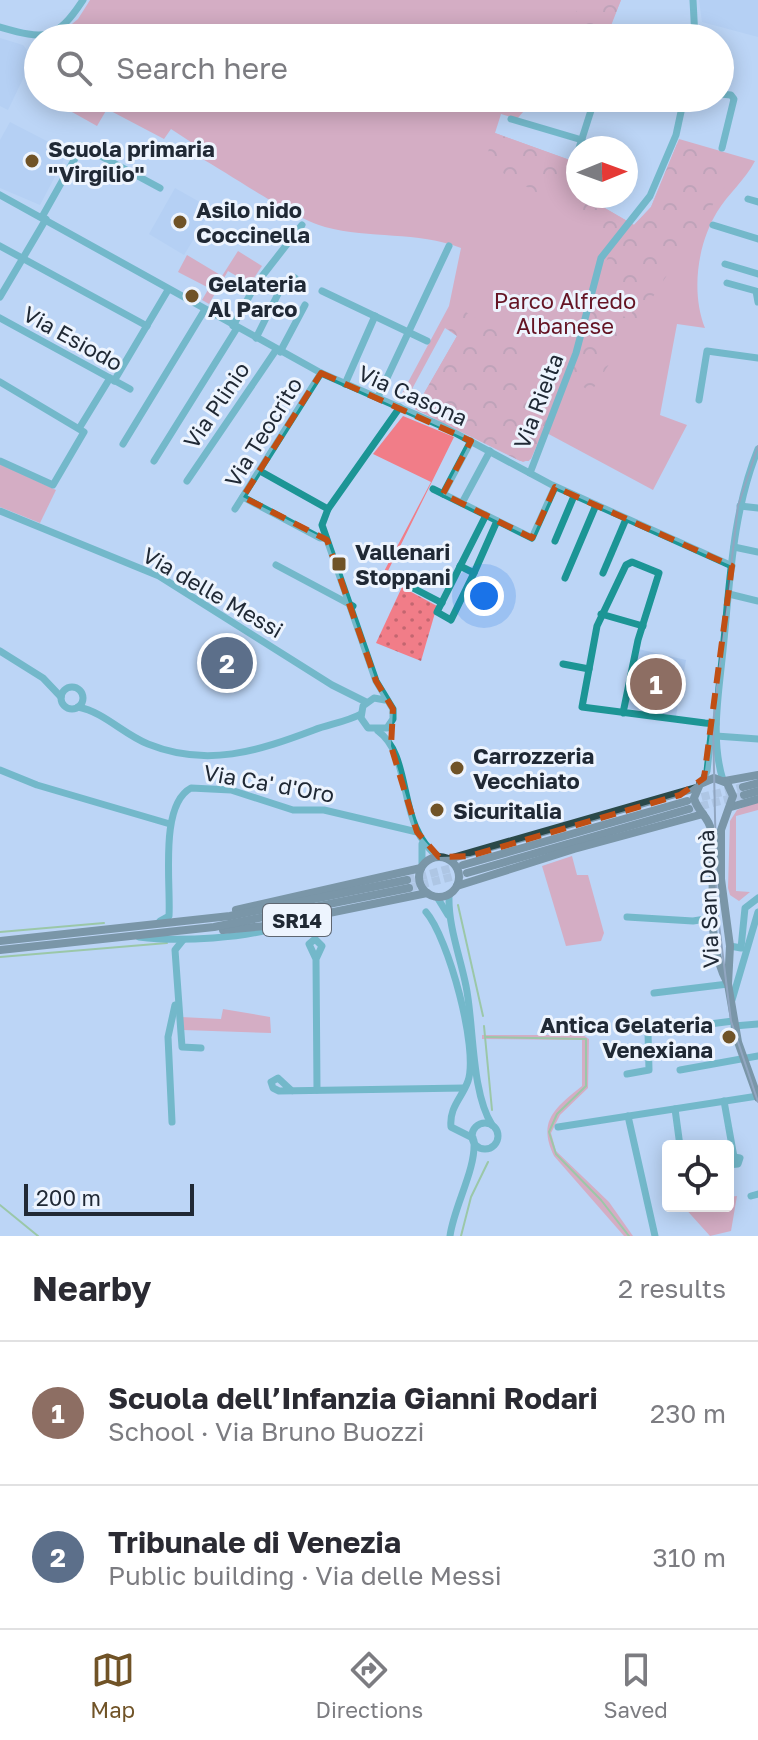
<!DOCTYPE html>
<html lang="en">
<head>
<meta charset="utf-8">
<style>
  body { margin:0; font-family:"Golos Text",sans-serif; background:#f7f7f7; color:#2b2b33 }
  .controls { position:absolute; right:24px; bottom:24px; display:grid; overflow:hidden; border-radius:8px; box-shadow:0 4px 20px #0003 }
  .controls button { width:72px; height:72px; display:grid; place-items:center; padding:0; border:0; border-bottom:2px solid #e1e1e2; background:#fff; color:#2b2b33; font:40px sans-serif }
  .compass { position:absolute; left:566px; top:136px; width:72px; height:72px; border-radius:50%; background:#fff; box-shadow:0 4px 20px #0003; rotate:89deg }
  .scale { position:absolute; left:24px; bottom:20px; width:170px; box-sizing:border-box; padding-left:8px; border:4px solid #202935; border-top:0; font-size:22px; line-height:28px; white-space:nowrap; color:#202935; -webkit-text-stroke:6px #edf4fe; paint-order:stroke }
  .you { position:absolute; left:484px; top:596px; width:28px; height:28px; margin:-20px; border:6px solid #fff; border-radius:50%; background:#1a73e8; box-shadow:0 0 0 12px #1a73e833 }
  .badge { display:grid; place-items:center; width:52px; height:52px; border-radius:50%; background:#705327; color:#fff; font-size:26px; font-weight:700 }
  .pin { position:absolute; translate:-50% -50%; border:4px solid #fff; box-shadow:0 2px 8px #0006 }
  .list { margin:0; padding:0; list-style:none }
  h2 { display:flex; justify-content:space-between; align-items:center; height:104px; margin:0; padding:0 32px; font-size:34px }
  h2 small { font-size:26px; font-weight:400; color:#7c7c81 }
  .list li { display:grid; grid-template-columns:52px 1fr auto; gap:24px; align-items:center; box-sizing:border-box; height:144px; padding:0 32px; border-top:2px solid #e1e1e2 }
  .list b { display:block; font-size:30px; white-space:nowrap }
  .list p { margin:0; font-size:26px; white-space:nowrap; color:#7c7c81 }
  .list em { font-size:26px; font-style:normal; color:#7c7c81 }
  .icon { flex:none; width:44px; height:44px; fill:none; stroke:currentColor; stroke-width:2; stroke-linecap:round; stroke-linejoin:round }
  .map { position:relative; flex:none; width:758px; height:1236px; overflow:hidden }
  .search { position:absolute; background:#fff; box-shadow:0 4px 20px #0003; left:24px; right:24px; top:24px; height:88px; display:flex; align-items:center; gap:20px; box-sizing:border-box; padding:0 28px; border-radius:44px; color:#7c7c81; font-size:30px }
  .sheet { height:392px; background:#fff }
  nav { display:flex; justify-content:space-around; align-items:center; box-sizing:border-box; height:112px; border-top:2px solid #e1e1e2; background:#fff; font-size:22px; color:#7c7c81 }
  nav a { display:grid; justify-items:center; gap:4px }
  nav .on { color:#705327 }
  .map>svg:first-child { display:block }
</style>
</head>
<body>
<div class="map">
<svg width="758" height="1236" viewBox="0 0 758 1236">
  <defs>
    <pattern id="forest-crowns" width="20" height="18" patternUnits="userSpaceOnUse" patternTransform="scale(2)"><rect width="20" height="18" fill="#f17d88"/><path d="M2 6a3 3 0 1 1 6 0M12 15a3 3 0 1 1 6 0" fill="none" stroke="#c36670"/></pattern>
    <pattern id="garden-dots" width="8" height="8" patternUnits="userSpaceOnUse" patternTransform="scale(2)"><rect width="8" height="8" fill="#f17d88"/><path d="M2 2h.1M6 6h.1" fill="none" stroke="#c36670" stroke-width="1.8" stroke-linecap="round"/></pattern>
  </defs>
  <rect width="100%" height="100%" fill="#bcd5f6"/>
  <!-- built -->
  <g fill="#adcaf1">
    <path d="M699,0H758V37L702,22Z"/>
    <path d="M0,38L23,45L33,58L8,110L0,106Z"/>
    <path d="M10,122L68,152L40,205L0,188V140Z"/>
    <path d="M175,188L212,209L184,255L149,234Z"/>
    <path d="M638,649L686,660L676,716L626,708Z"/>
  </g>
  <!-- green -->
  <g fill="#f17d88">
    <path d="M90,0H621L605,38H55L78,19Z"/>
    <path d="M47,98H535L517,119L501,114L495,133L578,163V196H608L603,207L634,225L651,207L679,139L755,161C745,180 728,194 717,212C697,245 691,293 705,328L677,324L660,415L687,425L653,490L543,431L531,459L523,462L415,409L457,336L445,328L405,402L399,399L449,306L461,248C417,231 370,239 325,227C291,217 233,176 199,157L203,150L171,129L164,139L107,109L97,126Z"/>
    <path d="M238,251L262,266L250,284L228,271L209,304L202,300L209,288L178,272L187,255L222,276Z"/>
    <path d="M403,416L454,437L382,583L379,581L431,482L373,454Z"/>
    <path d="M0,464L56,490L40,523L0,507Z"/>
    <path d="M758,801V810L736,816V891L750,892L739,901L730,895L728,888L730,821L737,810Z"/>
    <path d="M572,856L577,875H588L604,933L601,941L566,946L542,866Z"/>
    <path d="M223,1009L270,1017L271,1033L183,1030L181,1017L221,1019Z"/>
    <path d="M482,1035H583L589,1039L588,1088L560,1115L551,1133L556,1151L609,1202L633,1236H624L554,1156C537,1121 555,1108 582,1086V1040L482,1039Z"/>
    <path d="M737,1196L731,1231L710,1236L683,1206H728V1197Z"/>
  </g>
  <!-- forest -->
  <g fill="url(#forest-crowns)">
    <path d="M581,0H621L607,36L555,38L559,29L564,30L571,11L576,13Z"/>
    <path d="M495,133L578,163V188L566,185L548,199L484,162Z"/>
    <path d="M677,144L729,159L738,166L591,392L570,378L591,308L630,318L640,290L599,280L613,244L573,218L582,196H608L603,207L634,225L651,207Z"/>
    <path d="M461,309L529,352L519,377L560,396L529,461H520L415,409L457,336L445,327L451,315Z"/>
  </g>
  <!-- garden -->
  <path fill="url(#garden-dots)" d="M402,587L437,606L421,661L376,643Z"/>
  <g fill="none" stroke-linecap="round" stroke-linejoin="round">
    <!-- stream -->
    <g stroke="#73b74a" stroke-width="2">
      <path d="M458,905L483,1016"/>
      <path d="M0,932L104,923"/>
      <path d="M0,957L167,943"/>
      <path d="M484,1026L492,1110"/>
      <path d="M486,1037L586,1039V1086L557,1114L549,1132L556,1154L601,1200L629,1236"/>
      <path d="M0,1205L38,1236"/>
      <path d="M461,1236L471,1197L488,1162"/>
    </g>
    <!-- major-tunnel -->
    <g stroke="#9db3cf" stroke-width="8" stroke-dasharray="8 4" stroke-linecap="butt">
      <path d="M690,800L743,787"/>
      <path d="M689,809L744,795"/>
      <path d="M407,880L463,865"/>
      <path d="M409,888L467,873"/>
    </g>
    <!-- minor -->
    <g stroke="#1c9595" stroke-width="7">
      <path d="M693,0L695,38"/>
      <path d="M0,27C45,40 56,41 83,0"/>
      <path d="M720,94L731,95L734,99L722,148"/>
      <path d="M565,98L592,107"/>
      <path d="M511,119L582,140"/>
      <path d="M579,148L595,98"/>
      <path d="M0,195L321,373L444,427L552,485L732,566"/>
      <path d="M748,199L758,202"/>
      <path d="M42,217L82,146L160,188"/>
      <path d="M713,225L758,239"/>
      <path d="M0,246L147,326"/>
      <path d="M725,264L758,274"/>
      <path d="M727,283L756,291L758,302"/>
      <path d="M322,291L427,341"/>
      <path d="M0,297L46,219"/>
      <path d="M0,318L130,389"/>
      <path d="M233,326L256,284L302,225"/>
      <path d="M256,338L281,288L288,289L295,278"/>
      <path d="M280,352L305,305"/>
      <path d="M114,381L168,290"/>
      <path d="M0,382L84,432L53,485L0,461"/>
      <path d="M345,384L375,316"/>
      <path d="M378,397L449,246"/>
      <path d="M699,400L707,351L758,358"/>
      <path d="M80,427L110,378"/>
      <path d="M123,444L204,311"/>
      <path d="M154,461L237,328"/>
      <path d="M260,471L328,509"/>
      <path d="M530,473L576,353L601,258L650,196L676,135L684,98"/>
      <path d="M187,481L276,350"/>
      <path d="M433,489L532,538L555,487"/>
      <path d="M443,494L471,441"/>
      <path d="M243,497L320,538H326"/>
      <path d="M462,503L490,451"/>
      <path d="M740,506L758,508"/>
      <path d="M235,509L321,373"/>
      <path d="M0,511L159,576L332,685L366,702"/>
      <path d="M555,541L574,496"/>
      <path d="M734,547L758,552"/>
      <path d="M276,565L353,606"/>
      <path d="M460,566L474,573L497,521"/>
      <path d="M474,573L451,620L437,612L486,515"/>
      <path d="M603,573L626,519"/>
      <path d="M388,575L442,603"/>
      <path d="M565,578L596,505"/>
      <path d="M729,594L758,601"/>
      <path d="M601,614L643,626"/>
      <path d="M0,651L43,678L61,697"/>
      <path d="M563,664L589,669"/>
      <circle cx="72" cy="698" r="11"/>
      <path d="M385,700L374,698L363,706L361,718L368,728H387L393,719V709L376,681L322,525L328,509L400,407"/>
      <path d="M78,707C104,712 123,734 148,744C207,768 258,751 314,730C330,724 346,722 361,714"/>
      <path d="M623,713L638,640L659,573L632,562L626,565L597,626L582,707L705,723L716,724"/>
      <path d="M378,731C414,757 396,828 439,857"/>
      <path d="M716,736L758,739"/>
      <path d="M0,770L37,785L170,824"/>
      <path d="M723,780C710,739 719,692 723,650C730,583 732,513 758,449"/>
      <path d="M702,782L707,771L712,726"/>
      <path d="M422,844V866"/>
      <path d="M449,895C448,926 460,956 466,986C474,1025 471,1092 492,1125"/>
      <path d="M437,897L448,915"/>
      <path d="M426,912C448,937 479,1049 468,1081C462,1098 449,1107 451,1127L473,1138"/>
      <path d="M627,917L693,921L712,918"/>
      <path d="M160,921L169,916C171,884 159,805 191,788L231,790L293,810H324L417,832"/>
      <path d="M139,937C175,942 252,939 284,924"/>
      <path d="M183,940L175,950L182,1047L201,1048"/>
      <path d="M730,946L741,948L745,908L758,898"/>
      <path d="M316,959L309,944L315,939L322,946L316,959L317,1090"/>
      <path d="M654,993L728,984"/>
      <path d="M732,1000L758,912"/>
      <path d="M734,1026L758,1024"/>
      <path d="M680,1070L758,1056"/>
      <path d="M627,1074L649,1070L648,1032L733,1021"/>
      <path d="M292,1091L278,1078L271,1082L273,1088L279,1091L464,1088"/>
      <path d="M724,1101L734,1157"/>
      <path d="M675,1109L680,1146"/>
      <path d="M628,1116L655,1236"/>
      <path d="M172,1122L168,1037L175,1005"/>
      <circle cx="485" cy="1136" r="13"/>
      <path d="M558,1127L758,1096"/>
      <path d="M728,1165L738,1164L740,1158L734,1157L733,1163"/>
      <path d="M751,1196L758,1194"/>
      <path d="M450,1236C454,1206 476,1170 474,1141"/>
    </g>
    <!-- major -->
    <g stroke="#2a4949" stroke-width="8">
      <path d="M725,781L758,775"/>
      <path d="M743,787L758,783"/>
      <path d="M744,795L758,791"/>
      <path d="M731,807L758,799"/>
      <circle cx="439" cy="877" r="20"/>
      <path d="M449,859L696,788"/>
      <path d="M463,865L687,801"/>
      <path d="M467,873L689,809"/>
      <path d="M457,886L574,849L703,814"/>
      <path d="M236,910L421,868"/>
      <path d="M223,930L265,926L427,893"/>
      <path d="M0,941L230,916L407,880"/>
      <path d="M0,950L214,927L409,888"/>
      <path d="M728,984C702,937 718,880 711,830C709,817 697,811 694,798L700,784L714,778L727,783L733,796L721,830V879L730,946L728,984L738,1042L758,1098"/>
    </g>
    <!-- tram -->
    <path stroke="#5e6e82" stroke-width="2" d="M758,446L738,506L713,724L717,908L731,1021L758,1102"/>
  </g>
  <!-- marked area -->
  <path d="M0 0H758V1236H0ZM321,373L471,441L443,494L532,538L555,487L732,566L704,778L680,795L470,856L439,857L417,832L391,746L393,709L376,681L327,540L243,497Z" fill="#bcd5f6" fill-opacity=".55" fill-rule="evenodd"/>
  <path fill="none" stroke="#c04f14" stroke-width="6" stroke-dasharray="16 10" stroke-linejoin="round" d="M321,373L471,441L443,494L532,538L555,487L732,566L704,778L680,795L470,856L439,857L417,832L391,746L393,709L376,681L327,540L243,497Z"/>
  <!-- markers -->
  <g fill="#705327" stroke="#edf4fe" stroke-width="3">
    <circle cx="32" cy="161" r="8"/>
    <circle cx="180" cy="222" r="8"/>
    <circle cx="192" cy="296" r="8"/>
    <rect x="331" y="556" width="16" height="16" rx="4"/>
    <circle cx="457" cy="768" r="8"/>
    <circle cx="437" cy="810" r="8"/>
    <circle cx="729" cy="1037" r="8"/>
  </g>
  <g text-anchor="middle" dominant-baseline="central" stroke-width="6" stroke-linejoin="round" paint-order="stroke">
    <!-- shield labels -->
    <rect fill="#edf4fe" stroke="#5e6671" stroke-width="2" x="263" y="904" width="68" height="32" rx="6"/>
    <g font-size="20" font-weight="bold" fill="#202935">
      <text x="297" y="920">SR14</text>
    </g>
    <!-- poi labels -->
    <g font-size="22" font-weight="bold" fill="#202935" stroke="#edf4fe" text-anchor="start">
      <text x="48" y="148">Scuola primaria<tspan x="48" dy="25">"Virgilio"</tspan></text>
      <text x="196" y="209">Asilo nido<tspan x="196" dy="25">Coccinella</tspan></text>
      <text x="208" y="283">Gelateria<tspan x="208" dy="25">Al Parco</tspan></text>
      <text x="355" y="551">Vallenari<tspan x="355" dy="25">Stoppani</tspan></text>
      <text x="473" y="755">Carrozzeria<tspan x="473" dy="25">Vecchiato</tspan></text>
      <text x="453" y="810">Sicuritalia</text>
      <text x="713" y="1024" text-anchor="end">Antica Gelateria<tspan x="713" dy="25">Venexiana</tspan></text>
    </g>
    <!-- park labels -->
    <g font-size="22" fill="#651424" stroke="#edf4fe">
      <text x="565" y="300">Parco Alfredo<tspan x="565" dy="25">Albanese</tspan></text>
    </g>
    <!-- street labels -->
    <g font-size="22" fill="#202935" stroke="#edf4fe">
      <text transform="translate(73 338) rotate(29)">Via Esiodo</text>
      <text transform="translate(413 395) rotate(24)">Via Casona</text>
      <text transform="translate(538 401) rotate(-69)">Via Rielta</text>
      <text transform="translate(216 405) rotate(-56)">Via Plinio</text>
      <text transform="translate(263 432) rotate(-58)">Via Teocrito</text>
      <text transform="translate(213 592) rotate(30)">Via delle Messi</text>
      <text transform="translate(269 783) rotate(10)">Via Ca' d'Oro</text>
      <text transform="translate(708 899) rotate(-92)">Via San Donà</text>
    </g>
  </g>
</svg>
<div class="controls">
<button><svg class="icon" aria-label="locate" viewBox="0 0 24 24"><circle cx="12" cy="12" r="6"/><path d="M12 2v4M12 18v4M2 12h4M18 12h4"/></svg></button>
</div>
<svg class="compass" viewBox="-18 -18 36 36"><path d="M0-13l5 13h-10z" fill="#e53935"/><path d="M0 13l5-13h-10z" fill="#7c7c81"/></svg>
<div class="scale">200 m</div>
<div class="you"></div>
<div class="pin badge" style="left:656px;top:684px;background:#8d6e63">1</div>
<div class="pin badge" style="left:227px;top:663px;background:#5c6f8a">2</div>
<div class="search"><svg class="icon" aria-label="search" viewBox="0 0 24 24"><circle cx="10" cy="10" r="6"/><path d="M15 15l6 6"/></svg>Search here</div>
</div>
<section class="sheet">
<h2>Nearby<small>2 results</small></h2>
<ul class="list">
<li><span class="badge" style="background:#8d6e63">1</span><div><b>Scuola dell’Infanzia Gianni Rodari</b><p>School · Via Bruno Buozzi</p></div><em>230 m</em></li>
<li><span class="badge" style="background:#5c6f8a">2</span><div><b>Tribunale di Venezia</b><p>Public building · Via delle Messi</p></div><em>310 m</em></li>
</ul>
</section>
<nav>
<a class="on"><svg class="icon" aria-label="map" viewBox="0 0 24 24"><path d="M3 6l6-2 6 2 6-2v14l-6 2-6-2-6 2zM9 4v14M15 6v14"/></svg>Map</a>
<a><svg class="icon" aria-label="directions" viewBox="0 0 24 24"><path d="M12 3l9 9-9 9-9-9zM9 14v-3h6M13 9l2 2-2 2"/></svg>Directions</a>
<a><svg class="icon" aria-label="saved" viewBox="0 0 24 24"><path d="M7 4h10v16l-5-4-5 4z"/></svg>Saved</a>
</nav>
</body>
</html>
